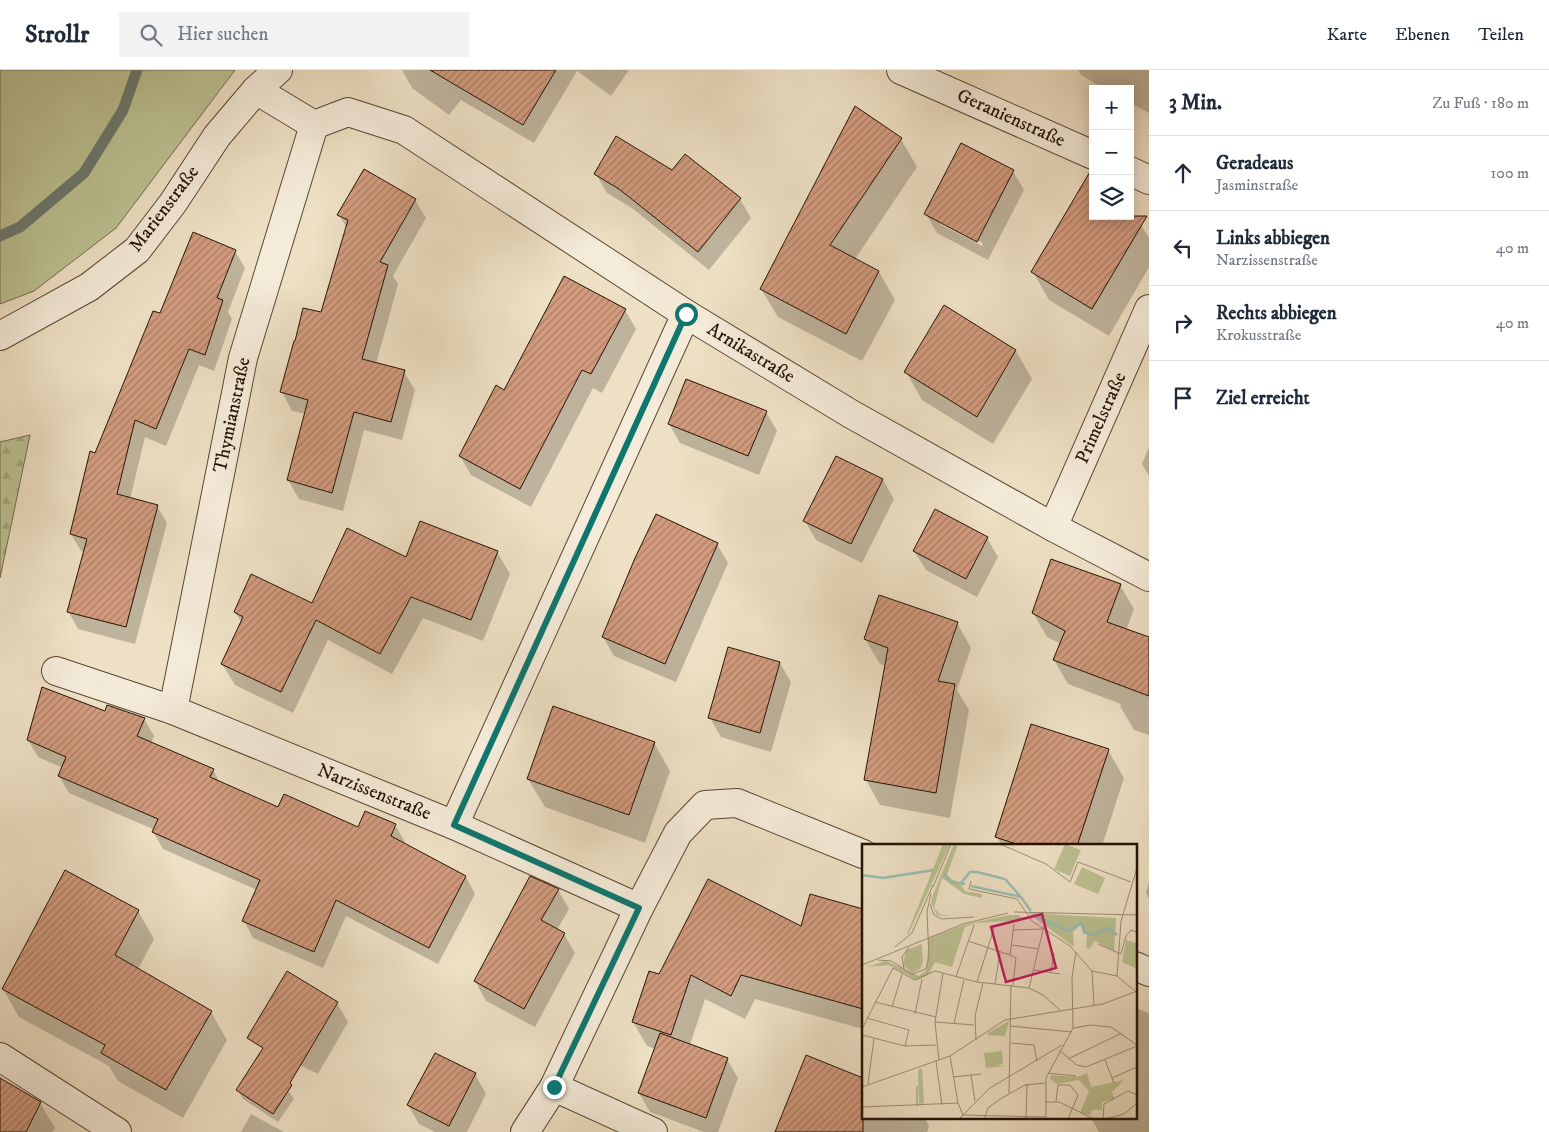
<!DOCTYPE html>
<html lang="de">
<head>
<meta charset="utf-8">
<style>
  body { margin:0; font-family:"IM FELL DW Pica",serif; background:#f2f2f3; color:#1f2937 }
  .controls { position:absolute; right:15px; top:15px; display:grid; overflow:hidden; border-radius:0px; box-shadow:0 2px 12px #0003 }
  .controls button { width:45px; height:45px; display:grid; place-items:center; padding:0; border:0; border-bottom:1px solid #e0e1e3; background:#fff; color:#1f2937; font:25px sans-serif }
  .stop { position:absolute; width:15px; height:15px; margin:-11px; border:4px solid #0f766e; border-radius:50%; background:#fff }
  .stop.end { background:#0f766e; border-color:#fff; box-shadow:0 1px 5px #0008 }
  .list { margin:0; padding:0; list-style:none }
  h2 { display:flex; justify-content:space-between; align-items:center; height:65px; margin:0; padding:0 20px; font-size:21px }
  h2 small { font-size:16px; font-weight:400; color:#747a83 }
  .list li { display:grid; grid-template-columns:32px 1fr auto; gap:15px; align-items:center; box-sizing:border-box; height:75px; padding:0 20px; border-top:1px solid #e0e1e3 }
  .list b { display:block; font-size:19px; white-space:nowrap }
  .list p { margin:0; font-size:16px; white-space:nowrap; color:#747a83 }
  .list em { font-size:16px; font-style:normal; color:#747a83 }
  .icon { flex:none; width:28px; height:28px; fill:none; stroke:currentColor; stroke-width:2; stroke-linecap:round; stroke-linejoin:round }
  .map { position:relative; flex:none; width:1149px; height:1062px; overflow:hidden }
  header { display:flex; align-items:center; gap:30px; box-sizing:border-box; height:70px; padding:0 25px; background:#fff; border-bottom:1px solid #e0e1e3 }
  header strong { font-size:24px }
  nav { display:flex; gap:28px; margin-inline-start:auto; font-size:18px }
  .search { width:350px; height:45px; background:#f2f2f3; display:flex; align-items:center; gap:12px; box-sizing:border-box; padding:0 18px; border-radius:0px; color:#747a83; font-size:19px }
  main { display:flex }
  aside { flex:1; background:#fff }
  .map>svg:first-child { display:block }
</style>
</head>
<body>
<header>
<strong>Strollr</strong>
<div class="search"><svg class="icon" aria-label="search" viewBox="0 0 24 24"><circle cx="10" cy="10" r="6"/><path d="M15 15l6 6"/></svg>Hier suchen</div>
<nav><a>Karte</a><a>Ebenen</a><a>Teilen</a></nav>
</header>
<main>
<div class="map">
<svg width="1149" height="1062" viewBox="0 0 1149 1062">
  <defs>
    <pattern id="forest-firs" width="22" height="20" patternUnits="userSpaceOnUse" patternTransform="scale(1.25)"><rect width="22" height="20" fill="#bcc192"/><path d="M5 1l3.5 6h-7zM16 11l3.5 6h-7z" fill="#a1a57c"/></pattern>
    <pattern id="building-hatch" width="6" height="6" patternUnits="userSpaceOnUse" patternTransform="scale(1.25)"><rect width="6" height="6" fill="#d29b7e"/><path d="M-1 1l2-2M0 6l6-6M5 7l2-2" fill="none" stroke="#aa7d65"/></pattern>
  </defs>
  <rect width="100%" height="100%" fill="#eee0c4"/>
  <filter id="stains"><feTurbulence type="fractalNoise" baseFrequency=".004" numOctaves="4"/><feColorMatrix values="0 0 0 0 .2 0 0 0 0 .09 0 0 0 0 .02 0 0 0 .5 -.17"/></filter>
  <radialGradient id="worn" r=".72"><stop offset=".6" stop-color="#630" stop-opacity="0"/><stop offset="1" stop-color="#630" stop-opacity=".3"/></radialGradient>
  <!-- green -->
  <path fill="#bcc192" stroke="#706a4b" d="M0,0H235L116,158L34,221L0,234Z"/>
  <!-- forest -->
  <path fill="url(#forest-firs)" stroke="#706a4b" d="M30,365L0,508V372Z"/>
  <!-- shadow -->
  <g fill="#0003" fill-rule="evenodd">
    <path d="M402,0H629L611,26L577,1L534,73L461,30L449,45L412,18Z"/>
    <path d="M1078,0H1149V43L1130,33V19H1105L1081,5Z"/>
    <path d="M901,69L917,97L855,189L879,202L895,230L862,291L778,247L761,219Z"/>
    <path d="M673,101L740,129L751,148L709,200L632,138L607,123L596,104Z"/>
    <path d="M1013,101L1024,120L988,190L937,163L926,144ZM940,151L983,173L982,176L940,154Z"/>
    <path d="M415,130L426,148L393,206L398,214L376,294L404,302L415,320L402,370L364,360L343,441L299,429L288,410L306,344L292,341L282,322L322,243L347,158L339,145Z"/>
    <path d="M1093,146L1141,155L1149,168V197L1109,266L1049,230L1033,202Z"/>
    <path d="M235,181L245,198L228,242L232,249L214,301L199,295L166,376L145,367L130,429L157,436L167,453L135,574L78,559L68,541L84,482L81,481L71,464L96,385L161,244Z"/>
    <path d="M625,240L636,259L602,323L593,318L531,437L471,405L460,386L504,321Z"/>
    <path d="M1016,281L1032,309L993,374L922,330L906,302Z"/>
    <path d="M766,342L777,361L759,405L680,373L669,354Z"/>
    <path d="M1149,377V406L1142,394Z"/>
    <path d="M836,387L883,410L894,429L862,493L816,470L805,451Z"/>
    <path d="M987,468L998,487L977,527L926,500L914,481Z"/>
    <path d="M717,474L728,493L676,612L614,586L603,567Z"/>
    <path d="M497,482L510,504L483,571L423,548L392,604L328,570L293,643L235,615L222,594L242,553L235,542L312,534L407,488Z"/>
    <path d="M1120,515L1134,539L1126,560L1149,568V665L1134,660L1120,636L1121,634L1068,614L1054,590L1061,574L1047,567L1033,543Z"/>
    <path d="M957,553L971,578L957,620L969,640L950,748L880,735L866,710L886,596L880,594L865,569Z"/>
    <path d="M780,593L791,612L771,682L721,667L710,648Z"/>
    <path d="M105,642L144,649L154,666L151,673L213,700L220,713L278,739L358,759L395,755L405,772L404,774L466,807L475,824L438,894L346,846L323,898L253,868L244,851L257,820L163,779L153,762L155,760L69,723L59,706L63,698L38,687L28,670Z"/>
    <path d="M654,673L670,701L645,773L545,737L528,709Z"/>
    <path d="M1108,680L1124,708L1102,776H1002L997,767Z"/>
    <path d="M1149,812V829L1146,823Z"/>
    <path d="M558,820L569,839L557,860L564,864L575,883L535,957L486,931L475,911Z"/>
    <path d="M138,841L154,869L138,899L211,942L227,970L183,1048L118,1011L109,996L19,947L3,919Z"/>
    <path d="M863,841V959L755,929L745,949L705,929L690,975L727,989L738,1008L718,1062H704L650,1042L639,1023L655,979L647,976L633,952L660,906L802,857Z"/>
    <path d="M337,933L348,952L318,1004L265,978Z"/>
    <path d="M1135,938L1149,943V1062H1099L1091,1048H1135Z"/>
    <path d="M475,1004L486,1024L467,1062H435L419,1054L408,1035Z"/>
    <path d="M0,1010L40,1033L55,1058L52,1062H0Z"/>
    <path d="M238,1020H288L294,1029L278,1052L243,1029Z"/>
    <path d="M251,1044L284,1062H241Z"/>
    <path d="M863,1048H925L929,1056L927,1062H776Z"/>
  </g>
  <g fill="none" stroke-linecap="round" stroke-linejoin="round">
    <!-- stream -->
    <path stroke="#6b796f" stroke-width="11" d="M0,166L20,157L84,103L123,40L137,0"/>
  </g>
  <!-- building -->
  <g fill="url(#building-hatch)" stroke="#251304">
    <path d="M430,0H556L523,55Z"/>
    <path d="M855,36L902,68L830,175L879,201L846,264L760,219Z"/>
    <path d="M616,66L672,100L685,84L741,128L698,182L619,119L594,104Z"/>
    <path d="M961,73L1014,100L977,172L924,144Z"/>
    <path d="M364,99L416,129L380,192L388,195L362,289L405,300L391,352L354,342L332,423L287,410L308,330L280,322L294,271H295L303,238L321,242L348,150L337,145Z"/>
    <path d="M1091,100H1093V146H1147L1092,239L1031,202Z"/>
    <path d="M193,162L236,180L217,228L223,230L205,285L189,279L156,359L135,350L117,424L158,435L126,557L67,542L87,469L70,464L90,381L95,383L153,241L160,243Z"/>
    <path d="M564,206L626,239L591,304L582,300L520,419L459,386L496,315L504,320Z"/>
    <path d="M944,235L1016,280L977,347L904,302Z"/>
    <path d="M686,309L767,341L748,386L668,354Z"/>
    <path d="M836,386L883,409L851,474L803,451Z"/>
    <path d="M935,439L988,467L966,509L913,481Z"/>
    <path d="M656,444L718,473L665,594L602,567L635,488Z"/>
    <path d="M420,451L498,481L471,550L411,527L380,584L316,550L281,622L221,594L243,547L234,542L251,504L312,533L347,458L406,487Z"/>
    <path d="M1051,489L1121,514L1107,552L1149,567V626L1053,590L1065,561L1032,543Z"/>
    <path d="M879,525L958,552L938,611L955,614L936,723L864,710L888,578L864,569Z"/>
    <path d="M728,577L780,592L760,663L708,648Z"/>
    <path d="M42,617L105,641L107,635L145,648L137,666L214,699L210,707L278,737L284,724L358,757L365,741L396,754L391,766L466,806L429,878L336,830L314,882L242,851L260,810L152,762L158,749L58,706L66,687L27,670Z"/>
    <path d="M553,636L655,672L629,745L527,709Z"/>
    <path d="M1031,654L1109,679L1077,776H1022L995,767Z"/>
    <path d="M65,800L139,840L115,885L212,941L166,1020L101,983L105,975L2,919Z"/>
    <path d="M530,806L559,819L541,850L565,863L524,939L474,911Z"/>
    <path d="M708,809L801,856L810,824L863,839V939L741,905L731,926L691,905L671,965L632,952L649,901L659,904Z"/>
    <path d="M287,901L338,932L290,1013L292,1015L273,1044L236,1020L263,978L247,968Z"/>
    <path d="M660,963L728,988L706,1048L638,1023Z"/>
    <path d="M435,983L476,1003L449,1056L407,1035Z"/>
    <path d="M806,985L863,1008V1062H775Z"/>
    <path d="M0,1008L41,1032L26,1062H0Z"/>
  </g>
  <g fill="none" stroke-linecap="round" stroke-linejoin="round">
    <!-- minor casing -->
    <g stroke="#574634" stroke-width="30">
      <g id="minor">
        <path d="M901,0L1093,85"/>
        <path d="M256,20L314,55L348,42L404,60L686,244L851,344L1053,457L1149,507"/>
        <path d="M1130,101L1149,110"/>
        <path d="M0,266L89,217L137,180L173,133L217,66L256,20L278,0"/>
        <path d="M1053,457L1149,239"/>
        <path d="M56,601L173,640L454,755L639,838L678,763L705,735L737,733L863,784"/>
        <path d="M173,640L243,288L314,55"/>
        <path d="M454,755L686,244"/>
        <path d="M1135,896L1149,902"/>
        <path d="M0,987L117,1062"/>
        <path d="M554,1017L653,1062"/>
        <path d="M525,1062L554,1017L639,838"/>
      </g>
    </g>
    <!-- minor -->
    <use href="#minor" stroke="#f4ebd9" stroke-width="28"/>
  </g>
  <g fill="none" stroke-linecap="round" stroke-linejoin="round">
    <!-- route -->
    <path stroke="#0f766e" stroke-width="6" d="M554,1017L639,838L454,755L686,244"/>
  </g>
  <g text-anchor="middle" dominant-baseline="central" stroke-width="5" stroke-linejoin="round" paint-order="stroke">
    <!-- street labels -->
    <g font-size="19" fill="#251304" stroke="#f4ebd9">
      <text transform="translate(1011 48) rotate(24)">Geranienstraße</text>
      <text transform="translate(164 139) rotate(-53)">Marienstraße</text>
      <text transform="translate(751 283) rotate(31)">Arnikastraße</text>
      <text transform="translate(232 345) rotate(-78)">Thymianstraße</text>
      <text transform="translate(1101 348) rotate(-66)">Primelstraße</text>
      <text transform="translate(374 722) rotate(22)">Narzissenstraße</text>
    </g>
  </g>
  <!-- overview -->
  <g transform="translate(862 774)">
    <rect width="275" height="275" fill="#eee0c4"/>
    <path d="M203,0L219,6L208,32L192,25ZM220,23L243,34L236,50L212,40ZM166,69L254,74L252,107L233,97L227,105L224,103L225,91L218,81L211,88L212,103ZM103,82L90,123L73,118L72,94ZM264,96L275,99V125L260,118ZM60,100L61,118L58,124L65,121L50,129L41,121L44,106ZM147,177L143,192L126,191V189ZM140,207L141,220L135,221L144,222L124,224L122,209ZM60,224L62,259L57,260L56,226ZM225,229L229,243L262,236L250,248L253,255L240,258V266H230L228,271L218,269L227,247L217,236L195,240L188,235L189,231L215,233Z" fill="#bcc192"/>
    <path d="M81,0H88L46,91L45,90ZM92,0H96L84,33L98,39L103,47L120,50V54L102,50L80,34L72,64L78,70L91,73L75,71L69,59L70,53ZM147,71H157L163,76L114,79L72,94L73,118L66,131L55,136L27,121L5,123L24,117L57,132L64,127L67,94L102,81Z" fill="#bcc192"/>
    <path fill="none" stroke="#99bdb7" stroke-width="2.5" d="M82,29L90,38L103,40M0,31L21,34L72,26M98,40L108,28H115L143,35L158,52M109,42L159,53L169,67M171,71L207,87L220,79L222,88L229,91L247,84L255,91"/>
    <path fill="none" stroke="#9e8e77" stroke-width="1" d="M138,0L184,20L208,38L216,18L269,38M109,37L107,45L155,55L170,77L208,102L230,127L255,132L273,147M71,43L89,0M68,60L72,71L80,75L112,73M152,68L275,71M151,86L181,85M106,97L148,111M236,100L259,110L264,92L269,86L275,88M150,101L177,105M33,103L50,89L71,41M16,116L29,117L50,130L64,125L67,113L65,68L69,49M0,121L101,80L146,69M42,125L40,113L47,103M171,126L198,130M230,127L232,161M189,128L192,109M255,132L259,77L275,24M94,133L112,81M115,138L133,81M133,140L138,109M151,141L154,114L148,111L152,80M167,144L182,82M13,158L74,173M30,163L40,130M53,170L60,135M5,174L47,186L43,202M73,178L112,181M92,179L102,136M148,182L210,188M211,184L229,181L249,183L275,201M0,185L31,124L53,136L73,127L115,138L167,144L181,151L198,166M0,191L43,202L74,201M114,196L113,172L121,139M149,199L172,201L175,217M197,206L215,221L224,223L275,202M88,212L96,259L101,271L184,273M206,215L260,189M77,216L73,178L81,129M243,216L252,239M74,217L80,261M186,229L214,232M109,231L113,257M91,233L119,230M250,234L275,223M6,240L12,194M55,242V262M0,243L88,212L143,176L241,160L275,147M147,249L149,141M194,257L196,241H208L216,251L206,275M183,258H197L232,275M0,263L96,259M97,275L128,244L200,201M122,275L126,264L138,255L163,241L183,239M164,275L165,240M184,275V234L211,184L210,133L214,108M241,275L242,260L266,247L275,251M244,275L262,270L275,259"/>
    <path fill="#c2185b" fill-opacity="0.15" stroke="#c2185b" stroke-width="2.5" d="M180,70L194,124L144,138L129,83Z"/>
    <rect width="275" height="275" fill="none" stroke="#251304" stroke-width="2.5"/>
  </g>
  <rect width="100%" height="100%" filter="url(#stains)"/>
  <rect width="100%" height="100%" fill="url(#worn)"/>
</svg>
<div class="controls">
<button>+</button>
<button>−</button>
<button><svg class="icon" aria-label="layers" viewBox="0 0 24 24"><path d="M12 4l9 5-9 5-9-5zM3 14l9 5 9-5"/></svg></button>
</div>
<div class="stop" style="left:686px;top:244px"></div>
<div class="stop end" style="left:554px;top:1017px"></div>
</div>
<aside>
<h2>3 Min.<small>Zu Fuß · 180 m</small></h2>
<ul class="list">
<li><svg class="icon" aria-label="ahead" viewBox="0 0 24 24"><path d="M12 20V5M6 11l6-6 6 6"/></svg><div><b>Geradeaus</b><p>Jasminstraße</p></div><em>100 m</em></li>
<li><svg class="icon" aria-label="left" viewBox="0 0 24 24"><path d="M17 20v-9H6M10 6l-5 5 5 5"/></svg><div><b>Links abbiegen</b><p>Narzissenstraße</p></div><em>40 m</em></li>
<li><svg class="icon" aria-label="right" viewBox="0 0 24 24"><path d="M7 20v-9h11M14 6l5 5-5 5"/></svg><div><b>Rechts abbiegen</b><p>Krokusstraße</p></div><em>40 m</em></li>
<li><svg class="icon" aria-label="arrive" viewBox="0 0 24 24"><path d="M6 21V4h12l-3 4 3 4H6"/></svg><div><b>Ziel erreicht</b></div></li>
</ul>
</aside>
</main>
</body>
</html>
